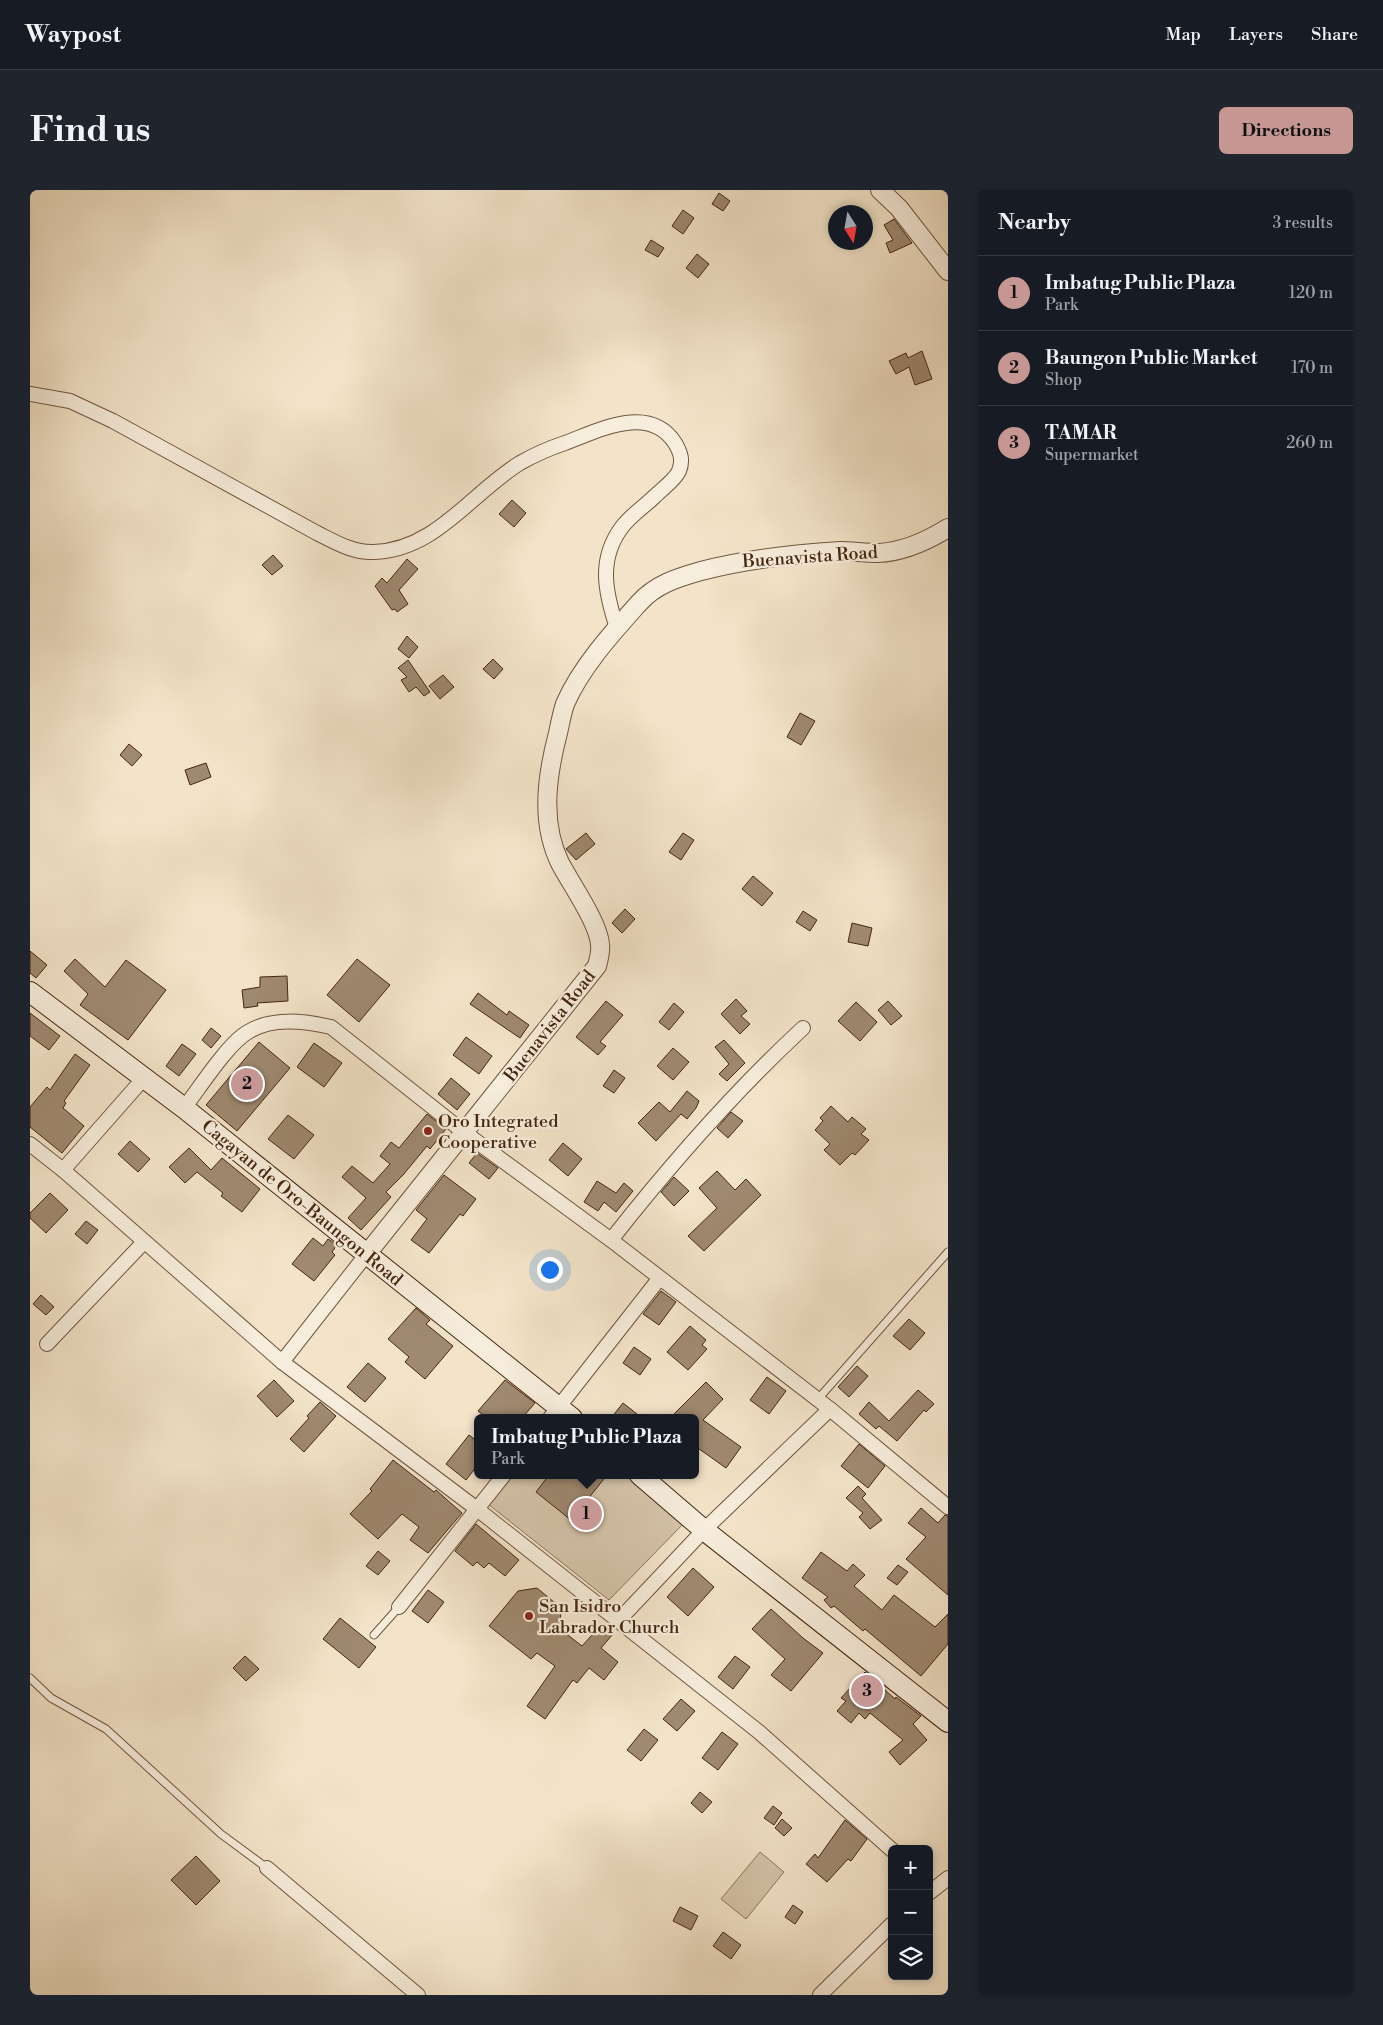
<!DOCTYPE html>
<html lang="en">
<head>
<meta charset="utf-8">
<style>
  body { margin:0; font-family:"Libre Bodoni",serif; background:#20242c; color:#f1f3f6 }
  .controls { position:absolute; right:15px; bottom:15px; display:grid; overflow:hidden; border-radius:8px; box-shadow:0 2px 8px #0003 }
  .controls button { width:45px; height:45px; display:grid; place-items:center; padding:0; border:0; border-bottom:1px solid #363941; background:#171b24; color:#f1f3f6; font:25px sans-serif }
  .compass { position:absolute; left:798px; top:15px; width:45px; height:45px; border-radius:50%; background:#171b24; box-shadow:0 2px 8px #0003; rotate:169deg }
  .you { position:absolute; left:519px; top:1079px; width:18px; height:18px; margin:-12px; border:4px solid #fff; border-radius:50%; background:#1a73e8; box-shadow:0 0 0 8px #1a73e833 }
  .badge { display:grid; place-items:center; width:32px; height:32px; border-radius:50%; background:#c59692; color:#111; font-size:16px; font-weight:700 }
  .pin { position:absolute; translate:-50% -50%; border:2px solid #fff; box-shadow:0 1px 5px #0006 }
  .popup { position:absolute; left:444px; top:1224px; width:225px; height:65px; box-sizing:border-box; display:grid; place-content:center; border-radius:8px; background:#171b24; filter:drop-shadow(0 1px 4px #0005); font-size:16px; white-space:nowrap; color:#9ea1a6 }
  .popup b { font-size:19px; color:#f1f3f6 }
  .popup::after { content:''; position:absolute; left:50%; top:100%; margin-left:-10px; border:10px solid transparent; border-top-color:#171b24 }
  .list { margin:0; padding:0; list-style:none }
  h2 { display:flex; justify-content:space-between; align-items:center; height:65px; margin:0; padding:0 20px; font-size:21px }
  h2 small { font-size:16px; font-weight:400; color:#9ea1a6 }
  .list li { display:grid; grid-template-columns:32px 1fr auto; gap:15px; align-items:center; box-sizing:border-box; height:75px; padding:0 20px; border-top:1px solid #363941 }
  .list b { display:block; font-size:19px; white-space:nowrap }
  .list p { margin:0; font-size:16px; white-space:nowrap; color:#9ea1a6 }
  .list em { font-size:16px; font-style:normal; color:#9ea1a6 }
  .icon { flex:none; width:28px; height:28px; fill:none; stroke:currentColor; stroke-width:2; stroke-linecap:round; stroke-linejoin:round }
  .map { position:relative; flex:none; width:918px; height:1805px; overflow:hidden; border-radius:8px }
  header { display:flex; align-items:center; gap:30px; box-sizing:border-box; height:70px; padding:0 25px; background:#171b24; border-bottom:1px solid #363941 }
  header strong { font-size:24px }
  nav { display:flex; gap:28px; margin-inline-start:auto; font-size:18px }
  .intro { display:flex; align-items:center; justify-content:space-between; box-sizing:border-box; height:120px; padding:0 30px }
  h1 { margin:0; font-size:35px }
  .button { padding:12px 22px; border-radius:8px; background:#c59692; color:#111; font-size:18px; font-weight:700 }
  main { display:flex; gap:30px; padding:0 30px }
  aside { flex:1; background:#171b24; border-radius:8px; box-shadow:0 2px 8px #0003 }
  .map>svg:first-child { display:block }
</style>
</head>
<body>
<header>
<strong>Waypost</strong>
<nav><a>Map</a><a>Layers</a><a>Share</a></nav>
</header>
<div class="intro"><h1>Find us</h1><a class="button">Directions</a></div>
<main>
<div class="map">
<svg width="918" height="1805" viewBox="0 0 918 1805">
  <rect width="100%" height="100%" fill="#f3e4c9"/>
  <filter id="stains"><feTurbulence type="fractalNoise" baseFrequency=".004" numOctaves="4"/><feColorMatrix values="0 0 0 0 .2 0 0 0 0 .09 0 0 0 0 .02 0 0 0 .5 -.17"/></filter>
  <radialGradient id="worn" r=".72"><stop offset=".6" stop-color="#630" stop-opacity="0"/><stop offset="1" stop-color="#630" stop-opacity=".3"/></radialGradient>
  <!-- green -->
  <g fill="#d5c4a9" stroke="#8d755c">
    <path d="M482,1285H595L653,1334L579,1410L458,1314Z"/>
    <path d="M730,1662L754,1682L716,1729L691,1709Z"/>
  </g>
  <!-- building -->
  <g fill="#9f8970" stroke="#45260f">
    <path d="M689,3L700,11L693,21L682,14Z"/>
    <path d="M653,20L664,28L653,44L642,36Z"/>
    <path d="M864,29L882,53L860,63L856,53L863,50L854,35Z"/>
    <path d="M621,50L634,58L628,67L615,60Z"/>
    <path d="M667,64L679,74L668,88L656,78Z"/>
    <path d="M892,161L902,189L885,195L879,177L866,184L859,171L876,163L878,168Z"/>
    <path d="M482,310L496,323L484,337L469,324Z"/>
    <path d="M243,365L253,376L242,385L232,375Z"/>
    <path d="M377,369L388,379L369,400L378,414L367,422L365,419L362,420L345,396L352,388L357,393Z"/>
    <path d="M377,446L388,457L379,468L368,459Z"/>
    <path d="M463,469L473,479L464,489L453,479Z"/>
    <path d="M378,470L400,502L394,506L386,497L379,502L371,490L377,487L368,478Z"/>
    <path d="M413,485L424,497L410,509L399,496Z"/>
    <path d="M770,523L785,531L771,555L757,547Z"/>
    <path d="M99,554L112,565L102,576L90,565Z"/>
    <path d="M176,573L181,587L160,595L155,580Z"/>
    <path d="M556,643L565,654L546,670L536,659Z"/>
    <path d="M653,643L664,650L651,670L639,662Z"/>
    <path d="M723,686L743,703L732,716L712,699Z"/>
    <path d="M595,719L605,729L592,743L582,733Z"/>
    <path d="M773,721L787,730L780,741L766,732Z"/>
    <path d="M822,733L842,738L838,756L818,752Z"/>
    <path d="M0,761L17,775L6,788L0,783Z"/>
    <path d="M45,769L75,797L96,770L136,800L98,850L50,815L58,804L34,781Z"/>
    <path d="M327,769L360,795L329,832L297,805Z"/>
    <path d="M257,786L258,811L227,813L228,816L214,818L212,800L230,797V787Z"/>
    <path d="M448,803L477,825L479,821L499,835L490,848L440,814Z"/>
    <path d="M706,809L717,821L711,826L720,834L710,844L691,824Z"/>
    <path d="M576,811L593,825L570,852L576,856L568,865L546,847Z"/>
    <path d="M858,811L872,826L861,835L848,820Z"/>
    <path d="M826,812L847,832L830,851L808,831Z"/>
    <path d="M644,813L654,822L639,840L629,832Z"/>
    <path d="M0,823L30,846L19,860L0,846Z"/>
    <path d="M181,838L191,846L181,858L172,850Z"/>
    <path d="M436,847L462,866L449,884L423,865Z"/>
    <path d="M694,850L715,873L697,891L689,884L699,874L685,857Z"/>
    <path d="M229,852L260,878L207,941L176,915Z"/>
    <path d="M284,853L312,873L294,897L267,877Z"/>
    <path d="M152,854L166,864L149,886L136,876Z"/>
    <path d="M643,858L659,872L643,890L627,876Z"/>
    <path d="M45,864L60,875L34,911L36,913L33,918L54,936L32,963L0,937V917L17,897L20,900Z"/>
    <path d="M584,880L595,888L584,903L573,896Z"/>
    <path d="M421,888L440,904L427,920L408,904Z"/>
    <path d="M657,901L669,911L666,918L657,929L651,924L626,951L608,933L629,912L640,922Z"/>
    <path d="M801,916L818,932L822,927L836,939L831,944L839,950L825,965L822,963L810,975L794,960L800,954L785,940L793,931L790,928Z"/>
    <path d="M701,922L713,931L698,948L687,938Z"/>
    <path d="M397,924L416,939L400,959L397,956L373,985L356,1002L361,1007L331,1040L318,1028L336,1008L312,987L322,976L343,993L360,974L350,966L361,952L369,958Z"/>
    <path d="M258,925L284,945L264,969L238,949Z"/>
    <path d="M100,951L120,969L108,982L88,964Z"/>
    <path d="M533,953L552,969L538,986L519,970Z"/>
    <path d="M159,958L181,980L192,968L230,999L212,1022L191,1006L193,1003L167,982L155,993L139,977Z"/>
    <path d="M447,963L468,978L459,989L439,973Z"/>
    <path d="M687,981L705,1000L716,989L731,1005L674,1061L658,1046L687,1018L669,998Z"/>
    <path d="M414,985L446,1009L433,1026L430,1024L399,1063L381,1050L397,1029L386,1020Z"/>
    <path d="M644,987L659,1001L644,1016L631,1002Z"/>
    <path d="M567,991L586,1003L594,993L603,1001L586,1022L574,1012L568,1021L554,1012Z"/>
    <path d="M20,1003L38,1020L16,1043L0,1028V1023Z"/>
    <path d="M56,1031L68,1040L57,1054L45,1044Z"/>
    <path d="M283,1048L293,1056L298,1049L307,1055L302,1062L305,1065L284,1091L262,1074Z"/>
    <path d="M631,1101L646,1112L629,1135L613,1124Z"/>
    <path d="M11,1105L24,1117L16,1125L3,1114Z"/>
    <path d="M386,1118L400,1130L396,1134L423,1156L395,1189L375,1172L379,1167L358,1149Z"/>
    <path d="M879,1129L895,1143L880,1160L863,1146Z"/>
    <path d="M660,1136L676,1150L672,1155L677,1159L658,1180L637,1162Z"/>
    <path d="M604,1157L621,1169L610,1185L593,1173Z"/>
    <path d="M338,1173L356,1188L335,1212L317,1197Z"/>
    <path d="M827,1176L838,1186L819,1207L808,1197Z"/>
    <path d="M737,1187L756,1201L739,1224L720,1210Z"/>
    <path d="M244,1190L264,1211L247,1227L227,1206Z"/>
    <path d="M475,1190L505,1213L492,1228H457L448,1221Z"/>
    <path d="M676,1192L693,1209L673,1230L711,1257L696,1278L665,1256V1228H640Z"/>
    <path d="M888,1200L904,1214L896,1222L894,1220L867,1251L849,1236L846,1239L829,1224L839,1212L859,1231Z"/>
    <path d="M290,1212L306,1226L274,1262L260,1249L279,1228L277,1226Z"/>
    <path d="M593,1213L612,1228H581Z"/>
    <path d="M439,1245L447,1251V1276L436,1290L416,1274Z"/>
    <path d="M829,1254L855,1276L838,1298L811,1276Z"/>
    <path d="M363,1270L404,1302L406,1300L432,1323L398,1363L380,1350L389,1337L372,1324L348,1349L320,1324L342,1301L340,1299Z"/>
    <path d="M519,1285H577L541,1330L506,1302Z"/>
    <path d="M828,1296L836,1304L832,1308L852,1330L840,1339L829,1327L833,1323L816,1308Z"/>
    <path d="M891,1318L908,1333L915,1325L918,1326V1405L876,1369L896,1347L878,1333Z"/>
    <path d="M446,1334L489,1370L475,1386L459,1373L454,1378L447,1372L443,1376L425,1361Z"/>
    <path d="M348,1361L360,1371L348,1385L336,1376Z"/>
    <path d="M791,1362L817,1381L823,1374L835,1385L824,1396L852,1420L864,1405L905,1437L918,1424V1454L891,1486L835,1439L833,1441L804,1416L801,1418L794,1410L798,1407L772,1388Z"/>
    <path d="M868,1375L878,1382L867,1395L857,1388Z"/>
    <path d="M663,1378L684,1397L658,1426L637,1407Z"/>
    <path d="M507,1398L531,1418L530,1439L552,1456L571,1435L583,1444L571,1458L588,1472L574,1490L559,1478L547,1493L543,1490L515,1529L497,1516L525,1476L507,1463L501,1469L459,1436L488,1401Z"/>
    <path d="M398,1400L414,1412L398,1433L382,1421Z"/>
    <path d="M741,1419L773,1448L793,1463L761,1501L741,1485L755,1469L722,1439Z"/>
    <path d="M310,1428L346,1457L329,1478L293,1449Z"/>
    <path d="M215,1466L229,1479L216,1491L203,1478Z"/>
    <path d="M705,1466L720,1477L703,1499L688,1487Z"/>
    <path d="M835,1482L865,1509L866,1507L891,1526L883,1534L897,1550L870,1575L859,1562L873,1550L840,1523L835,1529L829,1523L821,1533L807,1521L816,1511L811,1508Z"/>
    <path d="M651,1509L665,1521L647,1541L633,1529Z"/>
    <path d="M614,1539L628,1550L611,1571L597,1560Z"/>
    <path d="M692,1542L708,1554L688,1580L672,1568Z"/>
    <path d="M670,1602L682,1612L672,1623L661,1613Z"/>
    <path d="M743,1616L752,1623L744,1635L734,1628Z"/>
    <path d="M752,1629L762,1638L754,1646L745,1638Z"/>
    <path d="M815,1630L837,1649L821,1671L818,1669L797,1692L776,1674L785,1664L788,1668Z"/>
    <path d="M166,1666L190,1691L166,1715L141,1690Z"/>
    <path d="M763,1715L773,1722L765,1734L755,1727Z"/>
    <path d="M650,1717L668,1726L661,1740L643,1731Z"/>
    <path d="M693,1742L711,1755L701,1769L683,1756Z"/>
  </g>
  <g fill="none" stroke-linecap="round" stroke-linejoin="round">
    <!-- service casing -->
    <g stroke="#70563e" stroke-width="9">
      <g id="service">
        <path d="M788,1209L918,1062"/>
        <path d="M344,1445L369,1417"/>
        <path d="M0,1488L21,1508L76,1539L191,1644L237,1678"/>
      </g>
    </g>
    <!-- minor casing -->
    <g stroke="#70563e" stroke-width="16">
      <g id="minor">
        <path d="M0,204L40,211L83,231L287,343C305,352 323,363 344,362C406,360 441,303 490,273C504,265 520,258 535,253C568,241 619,213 645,253C651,263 653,271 649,281C645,290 632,299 625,306C615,316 601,325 592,337C568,369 575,402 587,438"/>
        <path d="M154,918C169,899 198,853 218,842C242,827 274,831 301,837L435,943L581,1050L800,1219L918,1317"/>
        <path d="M0,954L33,980L252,1172L447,1319L729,1542L862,1660"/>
        <path d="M33,980L114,888"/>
        <path d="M581,1050C640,975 703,903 773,838"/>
        <path d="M17,1154L114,1052"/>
        <path d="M252,1172L336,1065"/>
        <path d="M520,1228L629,1089"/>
        <path d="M369,1417L474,1285"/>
        <path d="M589,1430L674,1340L800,1219"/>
        <path d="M237,1678L388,1805"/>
        <path d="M899,1703L918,1688"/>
        <path d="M790,1805L862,1734"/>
      </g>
    </g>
    <!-- tertiary casing -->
    <g stroke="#70563e" stroke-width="20">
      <g id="tertiary">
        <path d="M850,0L869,18L918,81"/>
        <path d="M336,1065L567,776C569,769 571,762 570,754C568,732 541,694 530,673C510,632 517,585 528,543C530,534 532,523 535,514C551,477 583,442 609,413C626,394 647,388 671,381C716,369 763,364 810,361C822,361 835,363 848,363C873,362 897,351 918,338"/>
      </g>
    </g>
    <!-- secondary casing -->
    <g stroke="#45260f" stroke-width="22">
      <g id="secondary">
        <path d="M0,802L154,918L542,1228"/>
        <path d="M610,1285L674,1340L918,1532"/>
      </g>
    </g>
    <!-- service -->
    <use href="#service" stroke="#f7eddc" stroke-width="7"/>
    <!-- minor -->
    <use href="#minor" stroke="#f7eddc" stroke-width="14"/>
    <!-- tertiary -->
    <use href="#tertiary" stroke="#f7eddc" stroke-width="18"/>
    <!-- secondary -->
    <use href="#secondary" stroke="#f7eddc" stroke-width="20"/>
  </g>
  <!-- markers -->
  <g fill="#8f2418" stroke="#f7eddc" stroke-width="2">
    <circle cx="398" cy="941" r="5"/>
    <circle cx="499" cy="1426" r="5"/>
  </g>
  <g text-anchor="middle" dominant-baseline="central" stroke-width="4.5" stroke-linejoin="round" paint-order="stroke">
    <!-- street labels -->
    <g font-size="18" fill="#45260f" stroke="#f7eddc">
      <text transform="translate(780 367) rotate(-4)">Buenavista Road</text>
      <text transform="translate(520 836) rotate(-52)">Buenavista Road</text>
      <text transform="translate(272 1013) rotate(39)">Cagayan de Oro-Baungon Road</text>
    </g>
    <!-- poi labels -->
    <g font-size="18" fill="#45260f" stroke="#f7eddc" text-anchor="start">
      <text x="408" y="931">Oro Integrated<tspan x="408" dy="21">Cooperative</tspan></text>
      <text x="509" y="1416">San Isidro<tspan x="509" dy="21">Labrador Church</tspan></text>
    </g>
  </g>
  <rect width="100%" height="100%" filter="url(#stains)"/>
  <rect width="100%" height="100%" fill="url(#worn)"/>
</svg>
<div class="controls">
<button>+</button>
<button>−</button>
<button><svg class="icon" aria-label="layers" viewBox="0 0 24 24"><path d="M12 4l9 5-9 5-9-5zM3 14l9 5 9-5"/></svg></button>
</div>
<svg class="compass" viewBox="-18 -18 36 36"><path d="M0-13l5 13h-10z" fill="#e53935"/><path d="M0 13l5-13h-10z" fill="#9ea1a6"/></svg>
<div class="you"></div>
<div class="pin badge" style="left:556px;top:1324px">1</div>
<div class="popup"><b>Imbatug Public Plaza</b>Park</div>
<div class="pin badge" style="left:217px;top:894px">2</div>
<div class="pin badge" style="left:837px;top:1501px">3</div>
</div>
<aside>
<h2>Nearby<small>3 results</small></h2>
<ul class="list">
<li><span class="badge">1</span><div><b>Imbatug Public Plaza</b><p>Park</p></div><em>120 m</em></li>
<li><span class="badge">2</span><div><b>Baungon Public Market</b><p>Shop</p></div><em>170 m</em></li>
<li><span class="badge">3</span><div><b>TAMAR</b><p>Supermarket</p></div><em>260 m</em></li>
</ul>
</aside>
</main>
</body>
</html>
